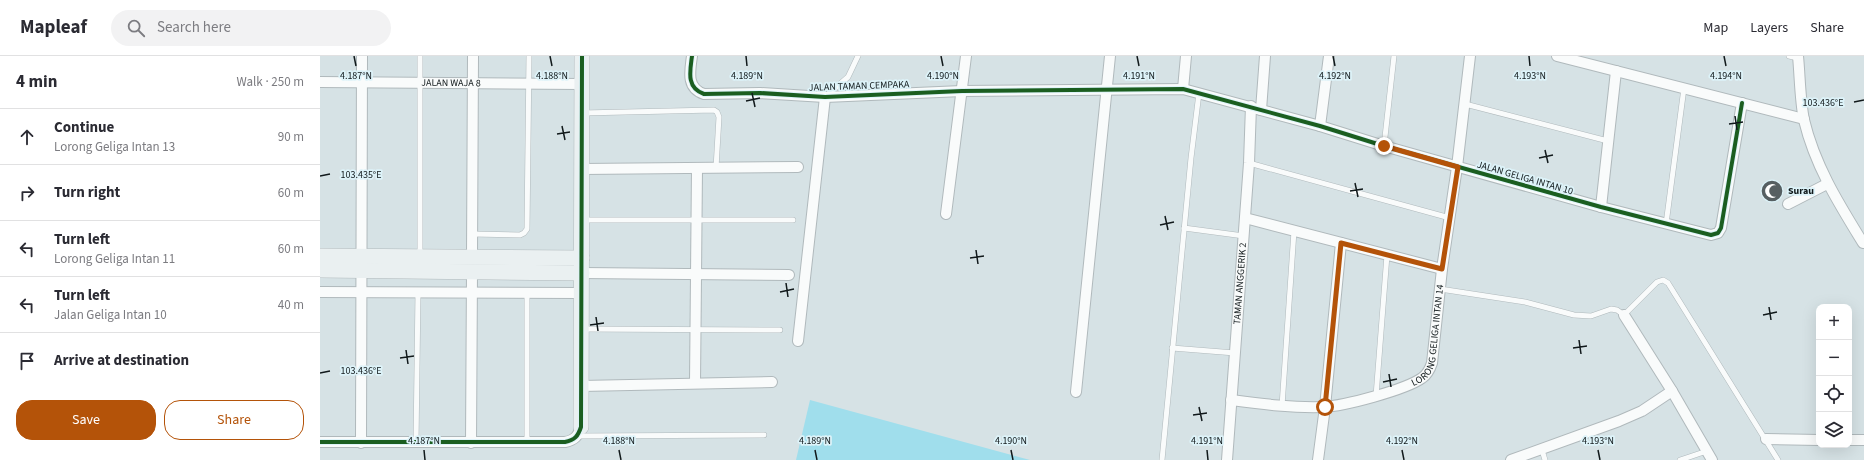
<!DOCTYPE html>
<html lang="en">
<head>
<meta charset="utf-8">
<style>
  body { margin:0; font-family:"Source Sans 3",sans-serif; background:#f2f2f3; color:#2b2b33 }
  .controls { position:absolute; right:12px; bottom:12px; display:grid; overflow:hidden; border-radius:8px; box-shadow:0 4px 16px #0002 }
  .controls button { width:36px; height:36px; display:grid; place-items:center; padding:0; border:0; border-bottom:1px solid #e1e1e2; background:#fff; color:#2b2b33; font:20px sans-serif }
  .stop { position:absolute; width:12px; height:12px; margin:-9px; border:3px solid #b45309; border-radius:50%; background:#fff }
  .stop.end { background:#b45309; border-color:#fff; box-shadow:0 1px 4px #0008 }
  .list { margin:0; padding:0; list-style:none }
  h2 { display:flex; justify-content:space-between; align-items:center; height:52px; margin:0; padding:0 16px; font-size:17px }
  h2 small { font-size:13px; font-weight:400; color:#7c7c81 }
  .list li { display:grid; grid-template-columns:26px 1fr auto; gap:12px; align-items:center; box-sizing:border-box; height:56px; padding:0 16px; border-top:1px solid #e1e1e2 }
  .list b { display:block; font-size:15px; white-space:nowrap }
  .list p { margin:0; font-size:13px; white-space:nowrap; color:#7c7c81 }
  .list em { font-size:13px; font-style:normal; color:#7c7c81 }
  .actions { display:flex; gap:8px; padding:12px 16px }
  .actions a { flex:1; padding:9px 0; border:1px solid #b45309; border-radius:16px; text-align:center; font-size:14px; color:#b45309 }
  .actions .main { background:#b45309; color:#fff }
  .icon { flex:none; width:22px; height:22px; fill:none; stroke:currentColor; stroke-width:2; stroke-linecap:round; stroke-linejoin:round }
  .map { position:relative; flex:none; width:1544px; height:404px; overflow:hidden }
  header { display:flex; align-items:center; gap:24px; box-sizing:border-box; height:56px; padding:0 20px; background:#fff; border-bottom:1px solid #e1e1e2 }
  header strong { font-size:19px }
  nav { display:flex; gap:22px; margin-inline-start:auto; font-size:14px }
  .search { width:280px; height:36px; background:#f2f2f3; display:flex; align-items:center; gap:10px; box-sizing:border-box; padding:0 14px; border-radius:22px; color:#7c7c81; font-size:15px }
  main { display:flex }
  aside { flex:1; background:#fff }
  .map>svg:first-child { display:block }
</style>
</head>
<body>
<header>
<strong>Mapleaf</strong>
<div class="search"><svg class="icon" aria-label="search" viewBox="0 0 24 24"><circle cx="10" cy="10" r="6"/><path d="M15 15l6 6"/></svg>Search here</div>
<nav><a>Map</a><a>Layers</a><a>Share</a></nav>
</header>
<main>
<aside>
<h2>4 min<small>Walk · 250 m</small></h2>
<ul class="list">
<li><svg class="icon" aria-label="ahead" viewBox="0 0 24 24"><path d="M12 20V5M6 11l6-6 6 6"/></svg><div><b>Continue</b><p>Lorong Geliga Intan 13</p></div><em>90 m</em></li>
<li><svg class="icon" aria-label="right" viewBox="0 0 24 24"><path d="M7 20v-9h11M14 6l5 5-5 5"/></svg><div><b>Turn right</b></div><em>60 m</em></li>
<li><svg class="icon" aria-label="left" viewBox="0 0 24 24"><path d="M17 20v-9H6M10 6l-5 5 5 5"/></svg><div><b>Turn left</b><p>Lorong Geliga Intan 11</p></div><em>60 m</em></li>
<li><svg class="icon" aria-label="left" viewBox="0 0 24 24"><path d="M17 20v-9H6M10 6l-5 5 5 5"/></svg><div><b>Turn left</b><p>Jalan Geliga Intan 10</p></div><em>40 m</em></li>
<li><svg class="icon" aria-label="arrive" viewBox="0 0 24 24"><path d="M6 21V4h12l-3 4 3 4H6"/></svg><div><b>Arrive at destination</b></div></li>
</ul>
<div class="actions"><a class="main">Save</a><a>Share</a></div>
</aside>
<div class="map">
<svg width="1544" height="404" viewBox="0 0 1544 404">
  <rect width="100%" height="100%" fill="#d6e2e5"/>
  <!-- green -->
  <path fill="#a0deec" d="M490,344L710,404H476Z"/>
  <g fill="none" stroke-linecap="round" stroke-linejoin="round">
    <!-- lane casing -->
    <g stroke="#b0b9bc" stroke-width="6">
      <g id="lane">
        <path d="M100,0V199"/>
        <path d="M1469,0L1478,2"/>
        <path d="M506,40L528,21L538,0"/>
        <path d="M1145,48L1288,85"/>
        <path d="M262,57L394,54L397,56L399,61L396,112"/>
        <path d="M1064,90L1074,0"/>
        <path d="M929,107L1130,162"/>
        <path d="M263,164H473"/>
        <path d="M1346,168L1364,32"/>
        <path d="M864,172L924,180"/>
        <path d="M152,178L200,179L204,177L207,173L209,0"/>
        <path d="M1120,233L1205,246L1254,259L1271,260L1291,253L1297,254L1304,259L1337,226L1343,224L1348,227L1458,404"/>
        <path d="M262,273L460,274"/>
        <path d="M852,292L915,297"/>
        <path d="M1056,340L1067,199"/>
        <path d="M962,350L974,175"/>
        <path d="M258,380L444,379"/>
        <path d="M96,387L98,236"/>
        <path d="M207,387V237"/>
        <path d="M1222,394L1225,404"/>
        <path d="M842,404L871,102L879,37"/>
        <path d="M1360,404L1387,395"/>
      </g>
    </g>
    <!-- street casing -->
    <g stroke="#b0b9bc" stroke-width="12">
      <g id="street">
        <path d="M372,0C370,15 366,32 384,38L440,37L505,41L642,35L863,33L1000,70L1064,90L1281,151L1391,179L1398,177L1401,172L1422,47"/>
        <path d="M1237,0L1484,63"/>
        <path d="M1478,0C1480,21 1480,44 1484,64C1495,110 1519,148 1543,187"/>
        <path id="s1" d="M0,26L262,28"/>
        <path d="M863,33L866,0"/>
        <path d="M941,54L945,0"/>
        <path d="M1000,70L1009,0"/>
        <path d="M262,113L478,111"/>
        <path d="M1468,148L1507,128"/>
        <path d="M1281,151L1296,15"/>
        <path d="M626,158L646,0"/>
        <path d="M925,162L1122,213"/>
        <path d="M152,202L153,0"/>
        <path d="M262,217L469,219"/>
        <path d="M0,236L262,237"/>
        <path d="M1304,259L1352,335L1392,404"/>
        <path d="M478,285L505,41"/>
        <path d="M375,327L377,112"/>
        <path d="M261,330L452,326"/>
        <path d="M756,336L790,0"/>
        <path id="s2" d="M911,344C942,348 972,352 1003,351C1024,350 1085,334 1102,322C1108,318 1110,313 1112,307L1122,213L1137,111L1150,0"/>
        <path d="M1446,383L1499,384"/>
        <path d="M1529,384H1544"/>
        <path d="M0,386H245C255,384 258,380 261,371"/>
        <path d="M41,387L42,0"/>
        <path d="M151,387L152,215"/>
        <path id="s3" d="M907,404L929,107L931,50"/>
        <path d="M998,404L1005,351L1021,187"/>
        <path d="M1191,404L1299,365L1322,355L1352,335"/>
      </g>
    </g>
    <!-- secondary casing -->
    <g stroke="#b0b9bc" stroke-width="16">
      <g id="secondary">
        <path d="M0,200L262,202"/>
        <path d="M0,214L262,217"/>
        <path d="M261,371L262,0"/>
      </g>
    </g>
    <!-- lane -->
    <use href="#lane" stroke="#f9fbfb" stroke-width="5"/>
    <!-- street -->
    <use href="#street" stroke="#f9fbfb" stroke-width="10"/>
    <!-- secondary -->
    <use href="#secondary" stroke="#eaf0f1" stroke-width="15"/>
    <!-- cycleway casing -->
    <g stroke="#ddf3f9" stroke-width="6">
      <g id="cycleway">
        <path d="M372,0C370,15 366,32 384,38L440,37L505,41L642,35L863,33L1000,70L1064,90L1281,151L1391,179L1398,177L1401,172L1422,47"/>
        <path d="M0,386H245C255,384 258,380 261,371L262,0"/>
      </g>
    </g>
    <!-- cycleway -->
    <use href="#cycleway" stroke="#1b5e20" stroke-width="4"/>
  </g>
  <g fill="none" stroke-linecap="round" stroke-linejoin="round">
    <!-- route -->
    <path stroke="#b45309" stroke-width="5" d="M1005,351L1021,187L1122,213L1138,111L1064,90"/>
  </g>
  <!-- ticks -->
  <path fill="none" stroke="#11191b" stroke-width="1.5" d="M34,0L36,10M230,0L232,10M426,0L427,10M621,0L623,10M817,0L819,10M1013,0L1015,10M1209,0L1210,10M1404,0L1406,10M432,37L435,51M426,45L440,42M1534,46L1544,44M1415,60L1417,74M1409,68L1423,66M242,70L245,84M237,78L250,76M1225,94L1228,107M1219,102L1233,99M0,120L10,118M1035,127L1038,141M1030,135L1043,133M845,160L848,174M840,169L854,166M656,194L658,208M650,202L664,200M466,227L468,241M460,236L474,233M1449,251L1451,264M1443,259L1457,256M276,261L278,275M270,269L284,267M1259,284L1261,298M1253,292L1267,290M86,294L88,308M80,302L94,300M0,317L10,315M1069,318L1071,331M1063,326L1077,323M879,351L882,365M873,359L887,357M104,394L105,404M299,394L301,404M495,394L497,404M691,394L693,404M887,394L888,404M1082,394L1084,404M1278,394L1280,404"/>
  <!-- icons -->
  <defs>
    <g id="mosque-disc" transform="scale(1.15)"><circle r="9.5" fill="#565f62" stroke="#ddf3f9"/><path d="M3.5-4.9A6 6 0 1 0 3.5 4.9A5 5 0 1 1 3.5-4.9Z" fill="#fff"/></g>
  </defs>
  <g fill-rule="evenodd">
    <use href="#mosque-disc" x="1452" y="135"/>
  </g>
  <g text-anchor="middle" dominant-baseline="central" stroke-width="3.5" stroke-linejoin="round" paint-order="stroke">
    <!-- street labels -->
    <g font-size="10" fill="#11191b" stroke="#ddf3f9">
      <text stroke="none"><textPath href="#s1" startOffset="131">JALAN WAJA 8</textPath></text>
      <text transform="translate(539 30) rotate(-2)">JALAN TAMAN CEMPAKA</text>
      <text transform="translate(1205 122) rotate(16)">JALAN GELIGA INTAN 10</text>
      <text stroke="none"><textPath href="#s3" startOffset="177">TAMAN ANGGERIK 2</textPath></text>
      <text stroke="none"><textPath href="#s2" startOffset="239">LORONG GELIGA INTAN 14</textPath></text>
    </g>
    <!-- poi labels -->
    <g font-size="10" font-weight="bold" fill="#11191b" stroke="#ddf3f9" text-anchor="start">
      <text x="1468" y="135">Surau</text>
    </g>
  </g>
  <g font-size="10" text-anchor="middle" fill="#11191b" stroke="#ddf3f9" stroke-width="3.5" stroke-linejoin="round" paint-order="stroke">
    <text x="36" y="23">4.187°N</text>
    <text x="232" y="23">4.188°N</text>
    <text x="427" y="23">4.189°N</text>
    <text x="623" y="23">4.190°N</text>
    <text x="819" y="23">4.191°N</text>
    <text x="1015" y="23">4.192°N</text>
    <text x="1210" y="23">4.193°N</text>
    <text x="1406" y="23">4.194°N</text>
    <text x="1503" y="50">103.436°E</text>
    <text x="41" y="122">103.435°E</text>
    <text x="41" y="318">103.436°E</text>
    <text x="104" y="388">4.187°N</text>
    <text x="299" y="388">4.188°N</text>
    <text x="495" y="388">4.189°N</text>
    <text x="691" y="388">4.190°N</text>
    <text x="887" y="388">4.191°N</text>
    <text x="1082" y="388">4.192°N</text>
    <text x="1278" y="388">4.193°N</text>
  </g>
</svg>
<div class="controls">
<button>+</button>
<button>−</button>
<button><svg class="icon" aria-label="locate" viewBox="0 0 24 24"><circle cx="12" cy="12" r="6"/><path d="M12 2v4M12 18v4M2 12h4M18 12h4"/></svg></button>
<button><svg class="icon" aria-label="layers" viewBox="0 0 24 24"><path d="M12 4l9 5-9 5-9-5zM3 14l9 5 9-5"/></svg></button>
</div>
<div class="stop" style="left:1005px;top:351px"></div>
<div class="stop end" style="left:1064px;top:90px"></div>
</div>
</main>
</body>
</html>
